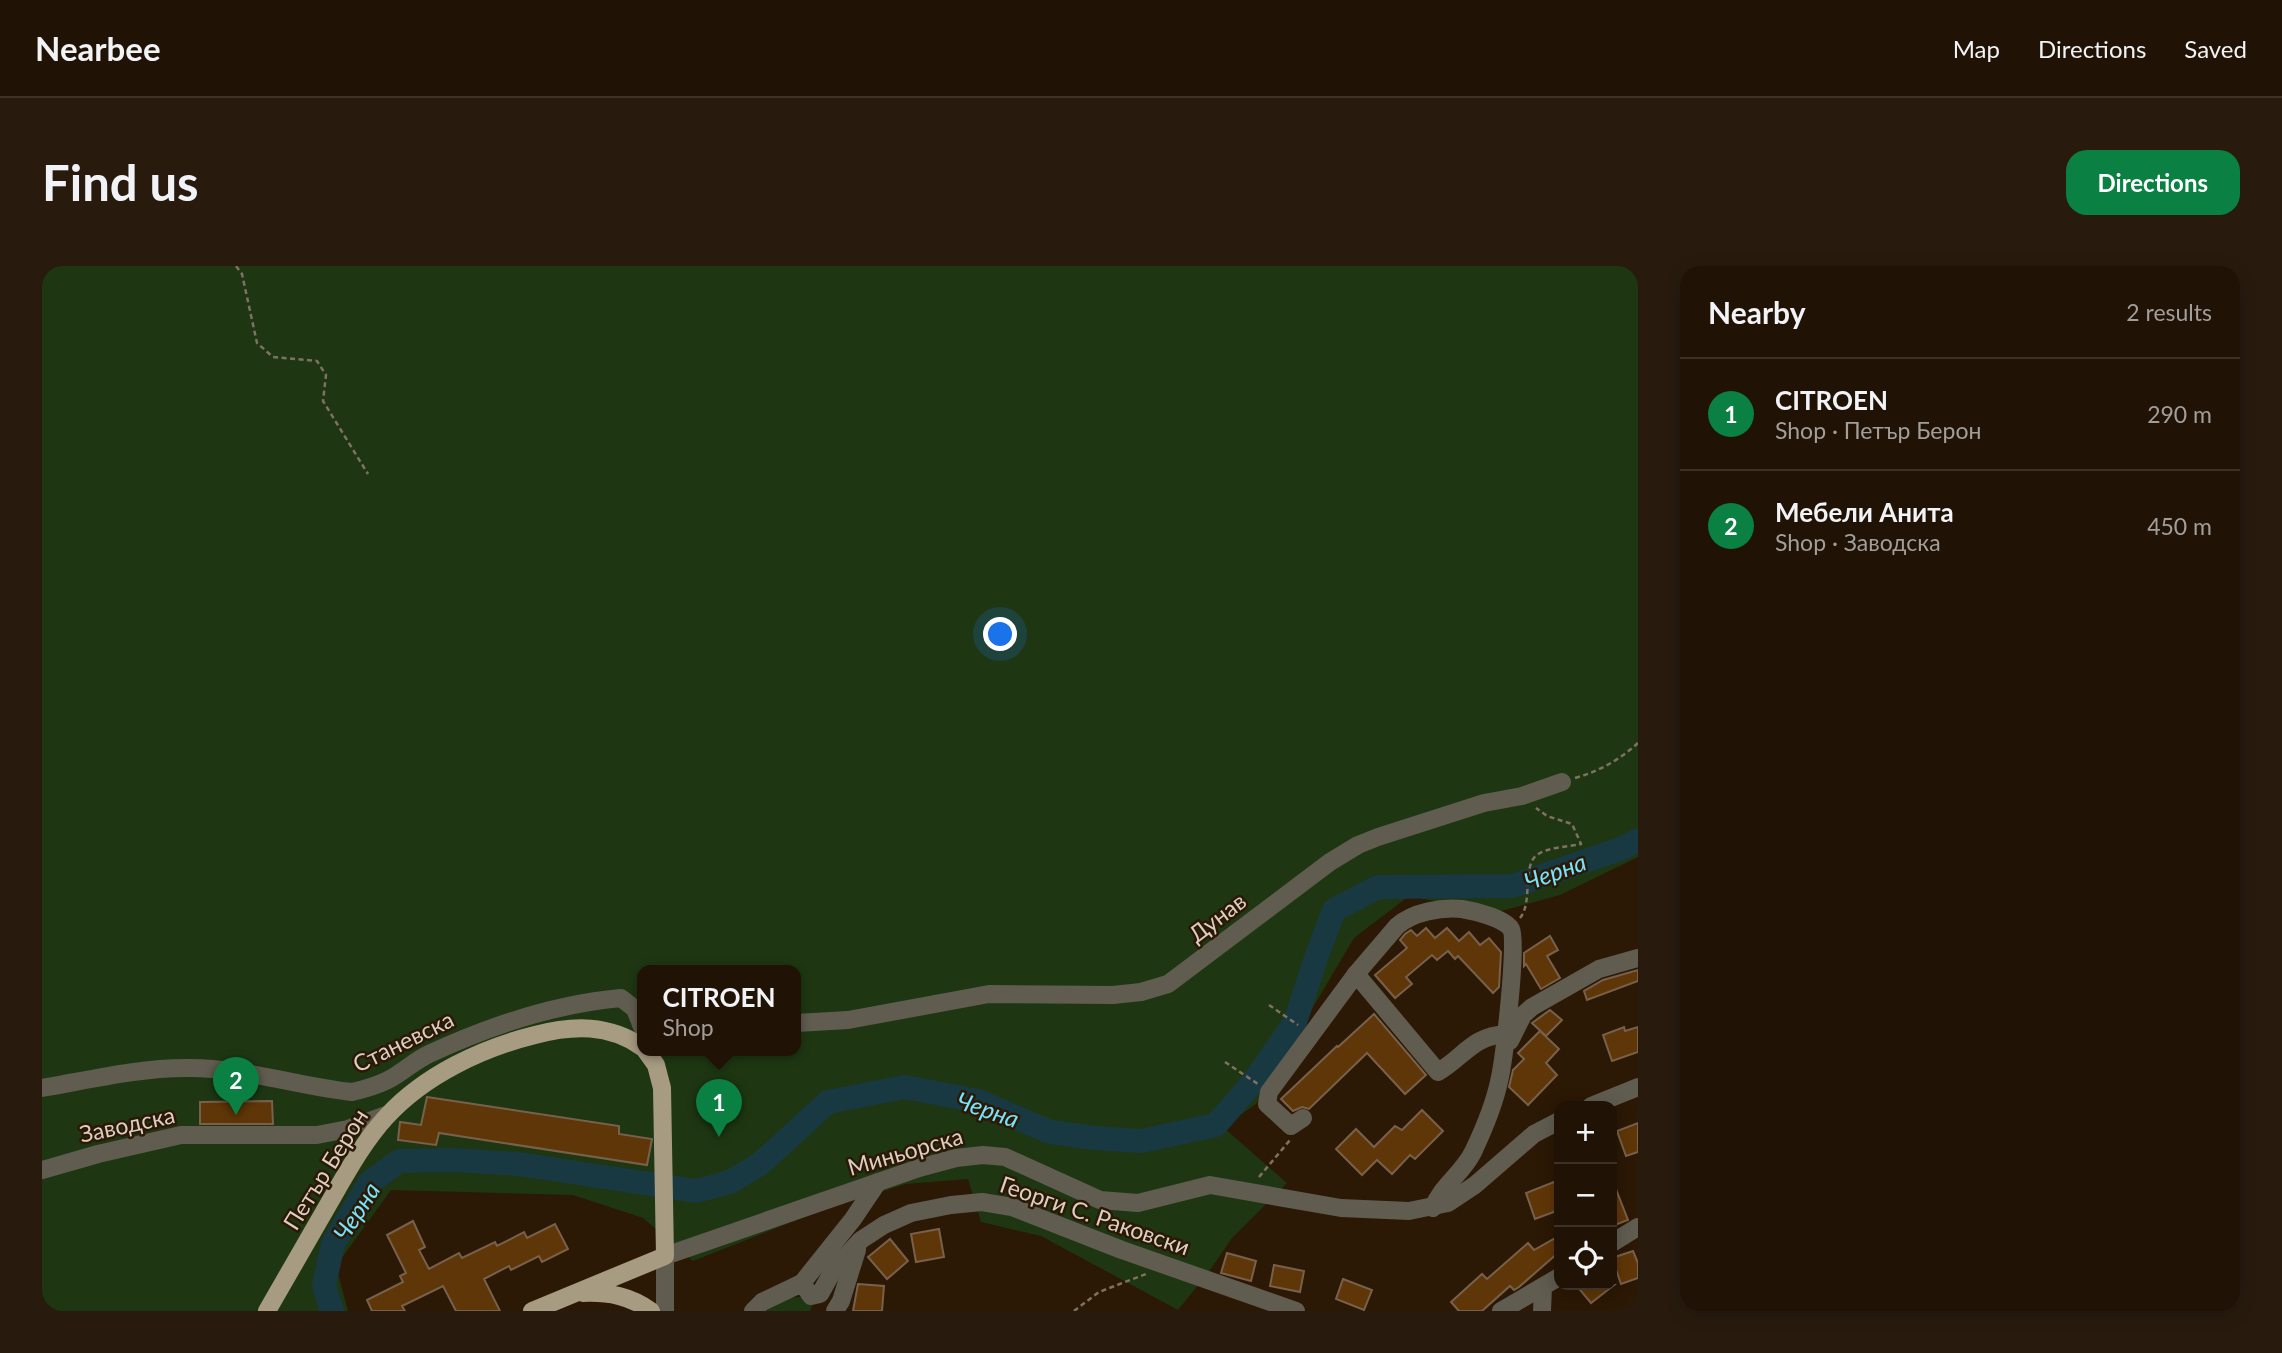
<!DOCTYPE html>
<html lang="en">
<head>
<meta charset="utf-8">
<style>
  body { margin:0; font-family:Lato,sans-serif; background:#281b0e; color:#f1f3f6 }
  .controls { position:absolute; right:21px; bottom:21px; display:grid; overflow:hidden; border-radius:14px; box-shadow:0 4px 18px #0003 }
  .controls button { width:63px; height:63px; display:grid; place-items:center; padding:0; border:0; border-bottom:2px solid #3d3226; background:#201204; color:#f1f3f6; font:35px sans-serif }
  .you { position:absolute; left:959px; top:369px; width:24px; height:24px; margin:-18px; border:5px solid #fff; border-radius:50%; background:#1a73e8; box-shadow:0 0 0 10px #1a73e833 }
  .badge { display:grid; place-items:center; width:46px; height:46px; border-radius:50%; background:#0b8043; color:#fff; font-size:23px; font-weight:700 }
  .pin { position:absolute; translate:-50% -58px; filter:drop-shadow(0 2px 4px #0008) }
  .pin::after { content:''; position:absolute; top:37px; width:24px; height:21px; background:inherit; clip-path:polygon(0 0,100% 0,50% 100%) }
  .popup { position:absolute; left:595px; top:699px; width:164px; height:91px; box-sizing:border-box; display:grid; place-content:center; border-radius:14px; background:#201204; filter:drop-shadow(0 2px 5px #0005); font-size:23px; white-space:nowrap; color:#a29e9a }
  .popup b { font-size:26px; color:#f1f3f6 }
  .popup::after { content:''; position:absolute; left:50%; top:100%; margin-left:-14px; border:14px solid transparent; border-top-color:#201204 }
  .list { margin:0; padding:0; list-style:none }
  h2 { display:flex; justify-content:space-between; align-items:center; height:91px; margin:0; padding:0 28px; font-size:30px }
  h2 small { font-size:23px; font-weight:400; color:#a29e9a }
  .list li { display:grid; grid-template-columns:46px 1fr auto; gap:21px; align-items:center; box-sizing:border-box; height:112px; padding:0 28px; border-top:2px solid #3d3226 }
  .list b { display:block; font-size:26px; white-space:nowrap }
  .list p { margin:0; font-size:23px; white-space:nowrap; color:#a29e9a }
  .list em { font-size:23px; font-style:normal; color:#a29e9a }
  .icon { flex:none; width:38px; height:38px; fill:none; stroke:currentColor; stroke-width:2; stroke-linecap:round; stroke-linejoin:round }
  .map { position:relative; flex:none; width:1596px; height:1045px; overflow:hidden; border-radius:21px }
  header { display:flex; align-items:center; gap:42px; box-sizing:border-box; height:98px; padding:0 35px; background:#201204; border-bottom:2px solid #3d3226 }
  header strong { font-size:33px }
  nav { display:flex; gap:38px; margin-inline-start:auto; font-size:24px }
  .intro { display:flex; align-items:center; justify-content:space-between; box-sizing:border-box; height:168px; padding:0 42px }
  h1 { margin:0; font-size:49px }
  .button { padding:18px 32px; border-radius:21px; background:#0b8043; color:#fff; font-size:24px; font-weight:700 }
  main { display:flex; gap:42px; padding:0 42px }
  aside { flex:1; background:#201204; border-radius:21px; box-shadow:0 4px 18px #0003 }
  .map>svg:first-child { display:block }
</style>
</head>
<body>
<header>
<strong>Nearbee</strong>
<nav><a>Map</a><a>Directions</a><a>Saved</a></nav>
</header>
<div class="intro"><h1>Find us</h1><a class="button">Directions</a></div>
<main>
<div class="map">
<svg width="1596" height="1045" viewBox="0 0 1596 1045">
  <rect width="100%" height="100%" fill="#2b1805"/>
  <!-- green -->
  <g fill="#1e3712" fill-rule="evenodd">
    <path d="M0,0H1596V591L1518,629L1452,647L1367,630L1312,672L1270,743L1245,789L1214,838L1181,861L1245,917L1190,972L1166,1007L1136,1044L999,970L939,956L926,913L864,918L773,947L651,995L601,952L531,929L349,924L294,1000L306,1045H0ZM600,705H754V785H600Z"/>
    <path d="M757,1031H774L768,1045H718L746,1032Z"/>
  </g>
  <g fill="none" stroke-linecap="round" stroke-linejoin="round">
    <!-- river -->
    <path stroke="#183941" stroke-width="24" d="M290,1045L282,1019L291,978L328,916L357,895L411,894L477,898L654,925L688,916L718,898L786,836L863,821L936,835L1008,866L1053,872L1099,875L1174,859L1212,815L1253,756L1274,692L1292,644L1336,621L1471,620L1581,582L1596,574"/>
  </g>
  <!-- building -->
  <g fill="#5f3607" stroke="#78614c" stroke-width="2">
    <path d="M1384,662L1393,672L1405,662L1417,675L1427,666L1438,679L1447,672L1459,686L1457,721L1451,727L1416,690L1413,693L1406,685L1395,694L1390,689L1364,711L1370,718L1353,732L1333,709L1365,682L1358,674L1363,668L1369,664L1375,670Z"/>
    <path d="M1508,670L1516,684L1505,690L1518,712L1499,723L1484,698L1482,700V687Z"/>
    <path d="M1596,704V715L1545,734L1542,725L1561,714Z"/>
    <path d="M1508,744L1520,754L1504,770L1490,757Z"/>
    <path d="M1332,748L1384,809L1363,828L1325,787L1267,843L1260,841L1251,845L1239,833L1295,780L1296,781Z"/>
    <path d="M1582,761L1583,765L1596,761V786L1570,795L1561,769Z"/>
    <path d="M1498,765L1517,783L1504,797L1515,809L1486,839L1467,821L1471,804L1482,793L1476,787Z"/>
    <path d="M385,831L577,860V868L610,873L605,899L397,867L394,879L356,874L358,856L379,859Z"/>
    <path d="M230,835L231,858H158V836Z"/>
    <path d="M1380,844L1401,865L1373,893L1368,889L1350,908L1335,894L1320,909L1294,883L1314,863L1332,881L1353,860L1360,864Z"/>
    <path d="M1596,857V886L1584,890L1575,865Z"/>
    <path d="M1570,913L1586,954L1570,960Z"/>
    <path d="M1517,914V944L1493,953L1484,927Z"/>
    <path d="M371,955L383,981L377,984L387,1003L417,987L420,992L453,976L455,980L482,966L485,972L513,958L526,983L500,996L497,990L469,1004L467,1000L442,1013L458,1045H414L401,1020L360,1040L363,1045H330L325,1034L361,1016L358,1010L364,1007L345,969Z"/>
    <path d="M897,963L902,991L874,996L869,968Z"/>
    <path d="M1517,970V986L1477,1021L1472,1024L1468,1020L1440,1045H1417L1409,1036L1440,1008L1445,1013L1486,977L1492,984Z"/>
    <path d="M848,973L866,995L845,1013L826,991Z"/>
    <path d="M1591,985L1596,997V1012L1579,1018L1570,992Z"/>
    <path d="M1185,987L1214,995L1209,1015L1179,1007Z"/>
    <path d="M1232,999L1262,1005L1258,1026L1228,1020Z"/>
    <path d="M1301,1013L1330,1024L1322,1044L1294,1033Z"/>
    <path d="M816,1018L842,1020L840,1045H811Z"/>
    <path d="M1534,1019H1572L1549,1037Z"/>
  </g>
  <g fill="none" stroke-linecap="round" stroke-linejoin="round">
    <!-- path -->
    <g stroke="#817162" stroke-width="2.5" stroke-dasharray="5 3.5" stroke-linecap="butt">
      <path d="M194,0L200,8L215,77L231,91L275,95L284,109L281,135L326,208"/>
      <path d="M1533,512C1558,505 1577,494 1596,477"/>
      <path d="M1478,652C1491,637 1480,599 1495,589C1505,581 1526,581 1539,578L1530,558L1505,550L1494,542"/>
      <path d="M1227,739L1256,759"/>
      <path d="M1183,796L1216,818"/>
      <path d="M1217,911L1248,874"/>
      <path d="M1032,1045L1057,1026L1104,1008"/>
    </g>
    <!-- minor -->
    <g stroke="#615c50" stroke-width="18">
      <path d="M1314,708L1396,806C1422,791 1430,770 1464,768"/>
      <path d="M754,757L806,754L947,728L1071,729L1099,726L1126,718L1288,596L1316,579L1336,571L1442,537L1480,530L1520,516"/>
      <path d="M1468,775L1481,749L1490,741L1557,703L1596,692"/>
      <path d="M0,822C47,814 96,802 144,802C200,801 255,820 310,826C323,823 334,820 346,814C360,807 372,795 387,788C447,760 513,738 579,732L593,743L600,761"/>
      <path d="M1549,840L1596,821"/>
      <path d="M1261,852L1249,860L1225,838L1227,826L1314,708L1355,660C1371,646 1399,641 1420,643C1432,645 1462,652 1469,663C1476,675 1462,792 1458,811C1453,837 1442,863 1431,886C1421,907 1399,920 1391,942"/>
      <path d="M0,904L56,888L139,869H275L306,863L347,848"/>
      <path d="M1570,977L1596,961"/>
      <path d="M760,1017L811,953L836,916"/>
      <path d="M623,1045V990L877,902L914,892L941,889L963,891L1058,934L1096,937L1168,919L1299,942L1367,945L1406,937L1433,919L1492,868L1517,855"/>
      <path d="M711,1045L720,1036L760,1017L769,1030L778,1028L792,1003L819,974L842,959L869,947L909,939L940,936L970,941L1080,984L1254,1045"/>
      <path d="M793,1045L799,1035L815,984"/>
      <path d="M1459,1045L1517,1011"/>
      <path d="M1500,1045L1501,1021"/>
    </g>
    <!-- major -->
    <g stroke="#a79b82" stroke-width="18">
      <path d="M541,1027C567,1026 588,1030 609,1045"/>
      <path d="M225,1045C245,1010 266,974 286,939C304,908 321,876 345,850C383,809 440,782 493,769C531,759 567,758 600,781"/>
      <path d="M490,1045L623,990L620,822L614,799L604,785"/>
    </g>
  </g>
  <g text-anchor="middle" dominant-baseline="central" stroke-width="5" stroke-linejoin="round" paint-order="stroke">
    <!-- street labels -->
    <g font-size="23" fill="#dccec3" stroke="#2b1805">
      <text transform="translate(1175 651) rotate(-37)">Дунав</text>
      <text transform="translate(361 775) rotate(-26)">Станевска</text>
      <text transform="translate(85 858) rotate(-12)">Заводска</text>
      <text transform="translate(863 885) rotate(-16)">Миньорска</text>
      <text transform="translate(283 903) rotate(-58)">Петър Берон</text>
      <text transform="translate(1053 949) rotate(19)">Георги С. Раковски</text>
    </g>
    <!-- water labels -->
    <g font-size="24" font-style="italic" fill="#78e3fd" stroke="#2b1805">
      <text transform="translate(1513 605) rotate(-20)">Черна</text>
      <text transform="translate(946 843) rotate(19)">Черна</text>
      <text transform="translate(314 945) rotate(-57)">Черна</text>
    </g>
  </g>
</svg>
<div class="controls">
<button>+</button>
<button>−</button>
<button><svg class="icon" aria-label="locate" viewBox="0 0 24 24"><circle cx="12" cy="12" r="6"/><path d="M12 2v4M12 18v4M2 12h4M18 12h4"/></svg></button>
</div>
<div class="you"></div>
<div class="pin badge" style="left:677px;top:871px">1</div>
<div class="popup"><b>CITROEN</b>Shop</div>
<div class="pin badge" style="left:194px;top:849px">2</div>
</div>
<aside>
<h2>Nearby<small>2 results</small></h2>
<ul class="list">
<li><span class="badge">1</span><div><b>CITROEN</b><p>Shop · Петър Берон</p></div><em>290 m</em></li>
<li><span class="badge">2</span><div><b>Мебели Анита</b><p>Shop · Заводска</p></div><em>450 m</em></li>
</ul>
</aside>
</main>
</body>
</html>
